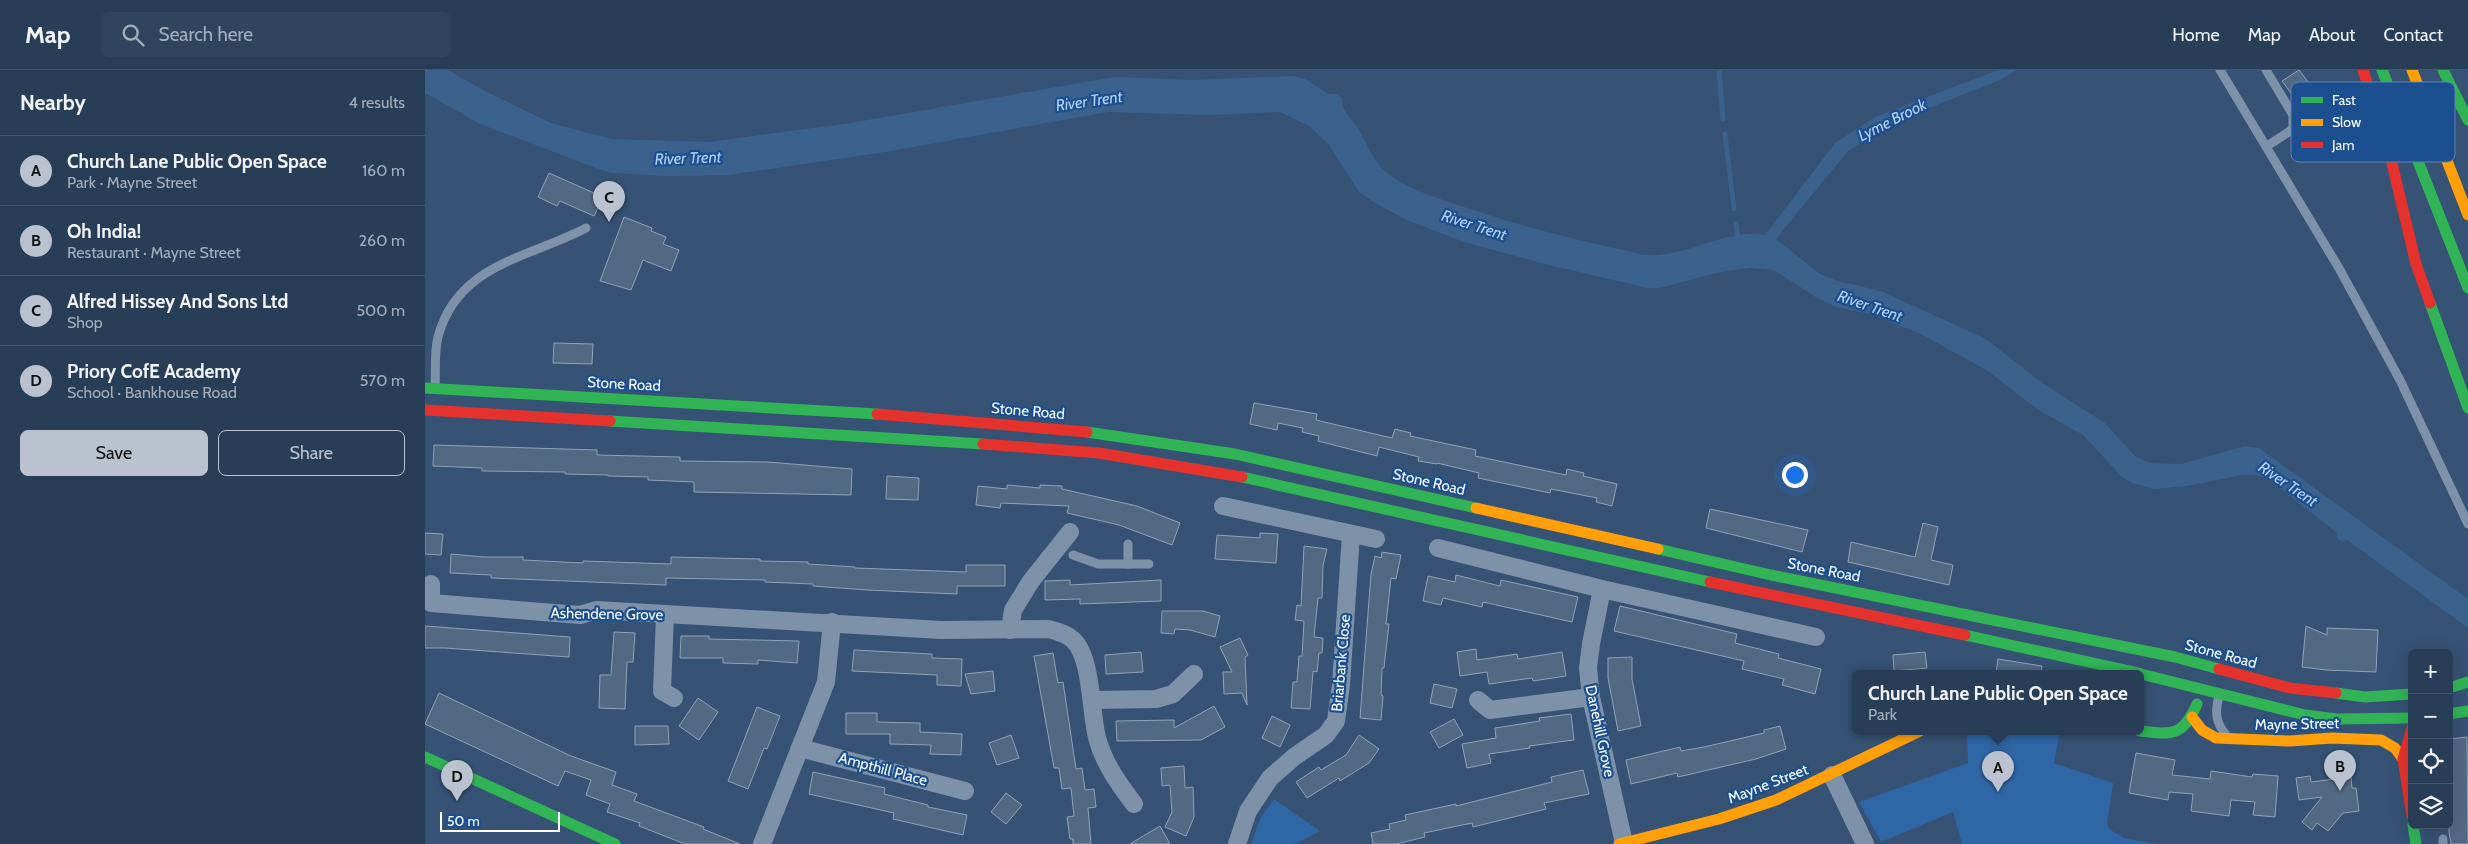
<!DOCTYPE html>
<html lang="en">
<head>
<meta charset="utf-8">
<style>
  body { margin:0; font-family:Cabin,sans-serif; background:#30455d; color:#f1f3f6 }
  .controls { position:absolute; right:15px; bottom:15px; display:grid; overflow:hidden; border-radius:8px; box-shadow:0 5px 20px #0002 }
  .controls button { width:45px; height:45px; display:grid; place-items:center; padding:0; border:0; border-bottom:1px solid #44576d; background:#283e57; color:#f1f3f6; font:25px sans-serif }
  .scale { position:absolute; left:15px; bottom:12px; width:120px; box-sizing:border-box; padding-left:5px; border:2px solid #fff; border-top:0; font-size:14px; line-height:18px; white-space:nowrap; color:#fff; -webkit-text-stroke:4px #1b4f8f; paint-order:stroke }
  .you { position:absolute; left:1369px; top:404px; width:18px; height:18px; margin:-12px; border:4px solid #fff; border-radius:50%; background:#1a73e8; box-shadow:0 0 0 8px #1a73e833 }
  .badge { display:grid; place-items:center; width:32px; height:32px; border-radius:50%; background:#b9c2ce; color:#111; font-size:16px; font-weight:700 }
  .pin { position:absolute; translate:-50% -41px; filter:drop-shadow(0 1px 2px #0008) }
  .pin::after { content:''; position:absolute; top:26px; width:18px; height:15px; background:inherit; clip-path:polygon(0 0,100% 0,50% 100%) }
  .popup { position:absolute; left:1427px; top:600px; width:292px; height:65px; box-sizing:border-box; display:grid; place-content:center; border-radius:8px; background:#283e57; filter:drop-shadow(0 1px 4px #0005); font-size:16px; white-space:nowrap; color:#a5aeba }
  .popup b { font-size:19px; color:#f1f3f6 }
  .popup::after { content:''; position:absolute; left:50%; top:100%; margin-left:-10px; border:10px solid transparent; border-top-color:#283e57 }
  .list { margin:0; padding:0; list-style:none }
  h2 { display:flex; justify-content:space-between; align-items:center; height:65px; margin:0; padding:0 20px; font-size:21px }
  h2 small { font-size:16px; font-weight:400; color:#a5aeba }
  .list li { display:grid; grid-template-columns:32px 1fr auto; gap:15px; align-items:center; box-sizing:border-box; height:70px; padding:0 20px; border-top:1px solid #44576d }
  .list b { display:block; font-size:19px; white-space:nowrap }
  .list p { margin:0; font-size:16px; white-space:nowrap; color:#a5aeba }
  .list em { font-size:16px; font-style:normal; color:#a5aeba }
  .actions { display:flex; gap:10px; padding:15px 20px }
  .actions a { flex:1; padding:11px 0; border:1px solid #b9c2ce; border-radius:8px; text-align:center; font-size:18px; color:#b9c2ce }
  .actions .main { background:#b9c2ce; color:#111 }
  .icon { flex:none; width:28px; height:28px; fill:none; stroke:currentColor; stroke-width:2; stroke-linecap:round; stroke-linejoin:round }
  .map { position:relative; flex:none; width:2043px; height:774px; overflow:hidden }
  header { display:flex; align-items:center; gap:30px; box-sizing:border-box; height:70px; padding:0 25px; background:#283e57; border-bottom:1px solid #44576d }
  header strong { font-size:24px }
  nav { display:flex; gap:28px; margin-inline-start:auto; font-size:18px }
  .search { width:350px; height:45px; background:#30455d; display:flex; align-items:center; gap:12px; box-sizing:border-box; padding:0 18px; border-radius:8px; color:#a5aeba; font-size:19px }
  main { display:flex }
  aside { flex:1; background:#283e57 }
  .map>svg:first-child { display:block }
</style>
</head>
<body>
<header>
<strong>Map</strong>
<div class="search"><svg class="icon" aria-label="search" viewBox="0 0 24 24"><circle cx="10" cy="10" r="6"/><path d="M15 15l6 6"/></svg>Search here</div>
<nav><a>Home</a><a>Map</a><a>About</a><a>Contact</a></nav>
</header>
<main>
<aside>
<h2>Nearby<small>4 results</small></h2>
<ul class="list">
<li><span class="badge">A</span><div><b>Church Lane Public Open Space</b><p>Park · Mayne Street</p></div><em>160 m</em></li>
<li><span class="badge">B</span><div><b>Oh India!</b><p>Restaurant · Mayne Street</p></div><em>260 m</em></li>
<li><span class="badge">C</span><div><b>Alfred Hissey And Sons Ltd</b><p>Shop</p></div><em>500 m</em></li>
<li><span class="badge">D</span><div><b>Priory CofE Academy</b><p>School · Bankhouse Road</p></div><em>570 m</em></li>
</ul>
<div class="actions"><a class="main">Save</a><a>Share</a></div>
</aside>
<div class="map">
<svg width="2043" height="774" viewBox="0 0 2043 774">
  <rect width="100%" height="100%" fill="#365274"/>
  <!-- green -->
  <g fill="#2f66a5">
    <path d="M1542,661L1635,662L1629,693L1688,713L1682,754L1684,759L1699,768L1734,774H1537L1528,742L1456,772L1434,732L1543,693Z"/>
    <path d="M849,729L895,761L870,774H826L835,749Z"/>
  </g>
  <!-- water -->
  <path fill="#3b618d" d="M0,0H23L58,20L126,53L187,69L283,72L425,53L689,7L768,10L868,6L880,9L903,24H912L917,28C915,39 927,49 932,57C942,72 947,90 961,102C981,119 1008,126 1033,135C1084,152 1136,167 1189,178C1200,180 1212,185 1223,185C1262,187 1305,157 1340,165L1410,73L1450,47L1573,0H1592L1575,10L1479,48L1423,81L1351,169L1395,204L1413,211L1456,221L1561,269L1613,310L1680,353L1711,387L1726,393L1756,394L1820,376L1834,378L2043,529V558L1922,470L1918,472L1912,468V463L1845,410L1831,405H1817L1762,416L1730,419L1707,413L1697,407L1658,365L1612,339L1563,301L1496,264L1445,244L1411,237L1392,228L1349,200L1325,198L1301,201L1234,218H1222L1120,194L1039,172L984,151L950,133L934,122L904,75L884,56L855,42L784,45L683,42L460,82L304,105L244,106L187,103L171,98L55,54L0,23Z"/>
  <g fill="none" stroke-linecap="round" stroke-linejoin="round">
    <!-- stream -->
    <g stroke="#3b618d" stroke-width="5">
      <path d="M1294,0L1298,49"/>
      <path d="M1300,64L1309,139"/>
      <path d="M1311,154L1313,171"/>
    </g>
  </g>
  <!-- building -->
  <g fill="#526984" stroke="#92a2b6">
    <path d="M1874,0L1883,12L1866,23L1857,11Z"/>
    <path d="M124,103L178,127L169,146L135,131L132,136L113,127Z"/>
    <path d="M199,147L227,158L226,161L241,167L238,174L254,180L246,201L218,190L206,220L175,211Z"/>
    <path d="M129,273L168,274L167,294L128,293Z"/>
    <path d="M829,333L892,344L891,350L967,368L970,359L986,363L985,366L1051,380L1050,386L1141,405L1142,399L1159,403L1158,406L1192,414L1187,436L1171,432L1172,428L1126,419L1125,423L1053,408L1054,403L1012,393V394L993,391L994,387L954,377L952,386L893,371L894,366L877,362L878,358L853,353L852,360L825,354Z"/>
    <path d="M9,375L172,380V385L255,387V391L343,392L427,399L426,425L269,422V412L223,410V407L183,406V405L140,404V402L57,401V398L8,396Z"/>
    <path d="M462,406L494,408L493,430L461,429Z"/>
    <path d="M582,415L615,418V415L637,416V419L712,436L755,453L747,475L694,455L642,443L644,436L576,433L575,438L551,435L553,416L582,419Z"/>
    <path d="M1285,439L1383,460L1377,482L1281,458Z"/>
    <path d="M1498,453L1513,457L1506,490L1528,495L1524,515L1423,492L1426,472L1490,487Z"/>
    <path d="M0,463L18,464L16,485L0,484Z"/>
    <path d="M835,463L853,464L851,493L790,489L792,465L835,468Z"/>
    <path d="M879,476L902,479L898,495L897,528H893L889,567L898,568L897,583H894L892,602L888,601L885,639L866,638L868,612H872L874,586H877L879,551L870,550L872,535L876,536Z"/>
    <path d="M957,482L976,485L971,509L966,508L961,554H964L960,588L959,598H957L956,625L958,626L956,650L935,648L946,504L950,486L956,488Z"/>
    <path d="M26,484L59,487H98V490L158,493V491L246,494V487L335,489V491L383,492V494L430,497V498L541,502V495H580V516H532V524L442,520L388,516V514L340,512V510L241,508V515L66,508V505L25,503Z"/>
    <path d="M1031,505L1075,516L1076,510L1153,527L1147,552L1058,532L1057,537L1018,528L1016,535L998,531L1003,506L1030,512Z"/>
    <path d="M645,510V515L736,510V531L655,534V529L620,530V511Z"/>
    <path d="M1195,536L1312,564L1310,573L1354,584L1353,588L1396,599L1390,624L1357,615L1359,609L1317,599L1319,591L1189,561Z"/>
    <path d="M737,541H778L795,546L790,567L765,560L750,559L749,564L736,563Z"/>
    <path d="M0,556L145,567L144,587L20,578H0Z"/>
    <path d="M1881,556L1902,565V558L1953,560L1951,602L1901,600L1877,597Z"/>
    <path d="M189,562L210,563L208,592H202L200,639L174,638L175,605H186Z"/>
    <path d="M256,566H284V569L374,571L372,593L333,590V594L298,593V588H255Z"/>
    <path d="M815,568L823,585L820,587L822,635L817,623L799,624L798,602H807L795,577Z"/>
    <path d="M1051,579L1052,590L1092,584L1093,589L1137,582L1141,606L1108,611L1107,608L1064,614L1062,602L1035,606L1032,582Z"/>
    <path d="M429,580L507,584V588L537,589L536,616L512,615V605L427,601Z"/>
    <path d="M716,582L718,602L681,604L680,585Z"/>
    <path d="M1500,582L1502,598L1469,601L1468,585Z"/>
    <path d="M628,583L633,613L638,612L651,699L657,698L660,720L669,719L671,737L663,738L666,774H648V769H645L642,747L649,746L646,718L637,719L634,698H629L609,586Z"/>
    <path d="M1207,587V609L1216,656L1193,661L1183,608V588Z"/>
    <path d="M1573,589L1617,596L1616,603H1571Z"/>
    <path d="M568,601L570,621L546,624L540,604Z"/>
    <path d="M1009,614L1032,619L1027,638L1005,633Z"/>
    <path d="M14,623L146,686L191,702L187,715L212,724L209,731L279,757L278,759L315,774H260L214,756L215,753L182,742L185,734L161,725L166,710L140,701L133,716L0,654Z"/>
    <path d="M273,628L293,642L274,670L254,656Z"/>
    <path d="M789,636L800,657L776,670L692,671L691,651L749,650V658Z"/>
    <path d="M332,637L355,646L342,679L339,678L323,719L303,711Z"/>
    <path d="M421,643H452V652L495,653V662L537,664L536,685L505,684L506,675L465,674V664H421Z"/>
    <path d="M1146,644L1149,670L1104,676L1105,678L1064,684L1066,693L1042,698L1037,674L1071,668L1070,658L1115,651L1114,648Z"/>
    <path d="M847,646L865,655L855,677L837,668Z"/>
    <path d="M1029,649L1038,665L1014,678L1005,662Z"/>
    <path d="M210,656H243L244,674L210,675Z"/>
    <path d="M1355,656L1361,679L1331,689L1253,707L1252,703L1206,714L1201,690L1255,677L1256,681L1279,677L1339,663V660Z"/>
    <path d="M586,665L594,688L572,695L564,673Z"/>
    <path d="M934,665L954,679L944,693L915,711L914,708L882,728L871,712L894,697L896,700L921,685Z"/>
    <path d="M2042,667L2043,774H2026L2024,762V669Z"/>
    <path d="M1711,683L1750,690L1747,705L1785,709L1786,701L1827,707L1828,704L1853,706L1850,747L1828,745L1830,732L1806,730L1804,746L1766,741L1768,724L1744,722L1743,730L1704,723Z"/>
    <path d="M759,696L760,718L768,717L769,747L761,766L740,757L747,742L745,715L737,716L736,698Z"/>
    <path d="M1158,700L1164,724L1119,733L1121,739L1048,757L1047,753L999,763L1000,767L971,774H948L946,763L965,759L964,754L981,750L980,745L1031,734V736L1127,712L1126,707Z"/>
    <path d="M388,702L460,718L459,724L503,735V737L542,745L538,765L468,749L469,743L384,724Z"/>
    <path d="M1885,706L1886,712L1926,707L1927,718H1931L1934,741L1918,743L1903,761L1892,753L1887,760L1877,752L1897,727L1874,730L1871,708Z"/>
    <path d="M581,723L597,735L581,754L566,742Z"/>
    <path d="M735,756L745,774H705Z"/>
  </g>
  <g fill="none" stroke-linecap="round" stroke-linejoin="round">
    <!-- lane -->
    <g stroke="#7d92a8" stroke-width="9">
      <path d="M1795,0L1915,200L1975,310L2043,454"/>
      <path d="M1841,0L1868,45V59L1842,76"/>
      <path d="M10,317C11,301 9,282 13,267C32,194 104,188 161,158"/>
      <path d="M703,474V494"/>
      <path d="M648,485L673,494H724"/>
      <path d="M1794,626C1790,641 1790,652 1801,665"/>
      <path d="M2018,769V774"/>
    </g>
    <!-- street -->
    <g stroke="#7d92a8" stroke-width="18">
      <path d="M798,436L951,469"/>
      <path d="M1013,478L1177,519L1391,567"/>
      <path d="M6,514V533L155,545L172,540L516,560L623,559C631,561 640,563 647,569C668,586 665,646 673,671C680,695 694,714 709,734"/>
      <path d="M1177,519L1166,574L1163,598L1166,627L1199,773"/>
      <path d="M240,545L237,621L249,628"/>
      <path d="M585,560L588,540L606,511L645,462"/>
      <path d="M667,630L731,629L748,624L769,604"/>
      <path d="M1053,630L1065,640L1166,627"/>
      <path d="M375,678L540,721"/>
      <path d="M1407,705L1440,774"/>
      <path d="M337,774L401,612L407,552"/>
      <path d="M812,774L823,741L845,708L869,687L901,665L911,651L916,615L926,464"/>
    </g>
    <!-- fast -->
    <g stroke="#30b455" stroke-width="11">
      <path d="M1957,0L2043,218"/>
      <path d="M2018,0L2043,50"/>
      <path d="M2005,233L2043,338"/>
      <path d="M0,318L452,344"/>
      <path d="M185,351L558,374"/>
      <path d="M662,362L810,384L1051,438"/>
      <path d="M817,407L1285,512"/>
      <path d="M1233,479L1346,505L1750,587L1794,599"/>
      <path d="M1540,565L1714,603"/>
      <path d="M1716,604L1880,645L1912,649L1987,648"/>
      <path d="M2024,618L2043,612"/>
      <path d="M1911,623L1940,627L1987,624"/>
      <path d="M2024,644L2043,641"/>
      <path d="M1715,661C1748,665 1758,666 1772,634"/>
      <path d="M0,687L190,774"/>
      <path d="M1988,755L1991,774"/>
    </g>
    <!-- slow -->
    <g stroke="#ff9f0a" stroke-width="11">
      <path d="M1987,0L2043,145"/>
      <path d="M1051,438L1233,479"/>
      <path d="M1767,647L1777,660L1791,668L1865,671L1907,668L1956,670L1970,678L1978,689"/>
      <path d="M1194,774L1294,749L1351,730L1495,661"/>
    </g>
    <!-- jam -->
    <g stroke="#e5322d" stroke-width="11">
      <path d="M1938,0L1965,85L1991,194L2005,233"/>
      <path d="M0,340L185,351"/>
      <path d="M452,344L662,362"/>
      <path d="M558,374L674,383L817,407"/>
      <path d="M1285,512L1540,565"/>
      <path d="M1794,599L1865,618L1911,623"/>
      <path d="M1987,658L1978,689L1987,746"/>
    </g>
  </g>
  <g text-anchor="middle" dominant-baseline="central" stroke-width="4.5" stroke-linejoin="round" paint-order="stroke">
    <!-- street labels -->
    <g font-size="15" fill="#fff" stroke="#1b4f8f">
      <text transform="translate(199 314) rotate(3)">Stone Road</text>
      <text transform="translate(603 341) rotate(5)">Stone Road</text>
      <text transform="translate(1004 412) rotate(13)">Stone Road</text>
      <text transform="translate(1399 500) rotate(11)">Stone Road</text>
      <text transform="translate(182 544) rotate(1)">Ashendene Grove</text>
      <text transform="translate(1796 584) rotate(15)">Stone Road</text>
      <text transform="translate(916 593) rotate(-85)">Briarbank Close</text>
      <text transform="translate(1872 654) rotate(-1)">Mayne Street</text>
      <text transform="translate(1175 661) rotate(78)">Danehill Grove</text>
      <text transform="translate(458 699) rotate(15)">Ampthill Place</text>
      <text transform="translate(1343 714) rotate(-21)">Mayne Street</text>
    </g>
    <!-- water labels -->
    <g font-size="16" font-style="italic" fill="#b5d3f5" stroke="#1b4f8f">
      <text transform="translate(664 31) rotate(-8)">River Trent</text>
      <text transform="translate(1467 50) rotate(-27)">Lyme Brook</text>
      <text transform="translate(263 88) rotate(-2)">River Trent</text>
      <text transform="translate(1049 155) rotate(18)">River Trent</text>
      <text transform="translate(1445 236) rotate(19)">River Trent</text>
      <text transform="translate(1863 414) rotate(34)">River Trent</text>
    </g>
  </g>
  <!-- legend -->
  <rect x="1866" y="12" width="164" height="80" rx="8" fill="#1b4f8f" stroke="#5f84b1" stroke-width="1"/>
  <rect x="1876" y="27" width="22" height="6" fill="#30b455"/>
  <rect x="1876" y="49" width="22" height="7" fill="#ff9f0a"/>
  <rect x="1876" y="72" width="22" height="6" fill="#e5322d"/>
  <g font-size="14" fill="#fff">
    <text x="1907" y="35">Fast</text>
    <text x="1907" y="57">Slow</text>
    <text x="1907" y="80">Jam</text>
  </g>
</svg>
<div class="controls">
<button>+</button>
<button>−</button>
<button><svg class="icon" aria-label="locate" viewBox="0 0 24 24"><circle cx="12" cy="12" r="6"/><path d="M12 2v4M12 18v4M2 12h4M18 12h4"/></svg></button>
<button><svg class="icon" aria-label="layers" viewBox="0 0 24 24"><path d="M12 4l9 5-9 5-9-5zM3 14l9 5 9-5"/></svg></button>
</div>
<div class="scale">50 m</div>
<div class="you"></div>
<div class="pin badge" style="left:1573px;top:722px">A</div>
<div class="popup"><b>Church Lane Public Open Space</b>Park</div>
<div class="pin badge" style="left:1915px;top:721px">B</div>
<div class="pin badge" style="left:184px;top:152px">C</div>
<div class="pin badge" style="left:32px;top:731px">D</div>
</div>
</main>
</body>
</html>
